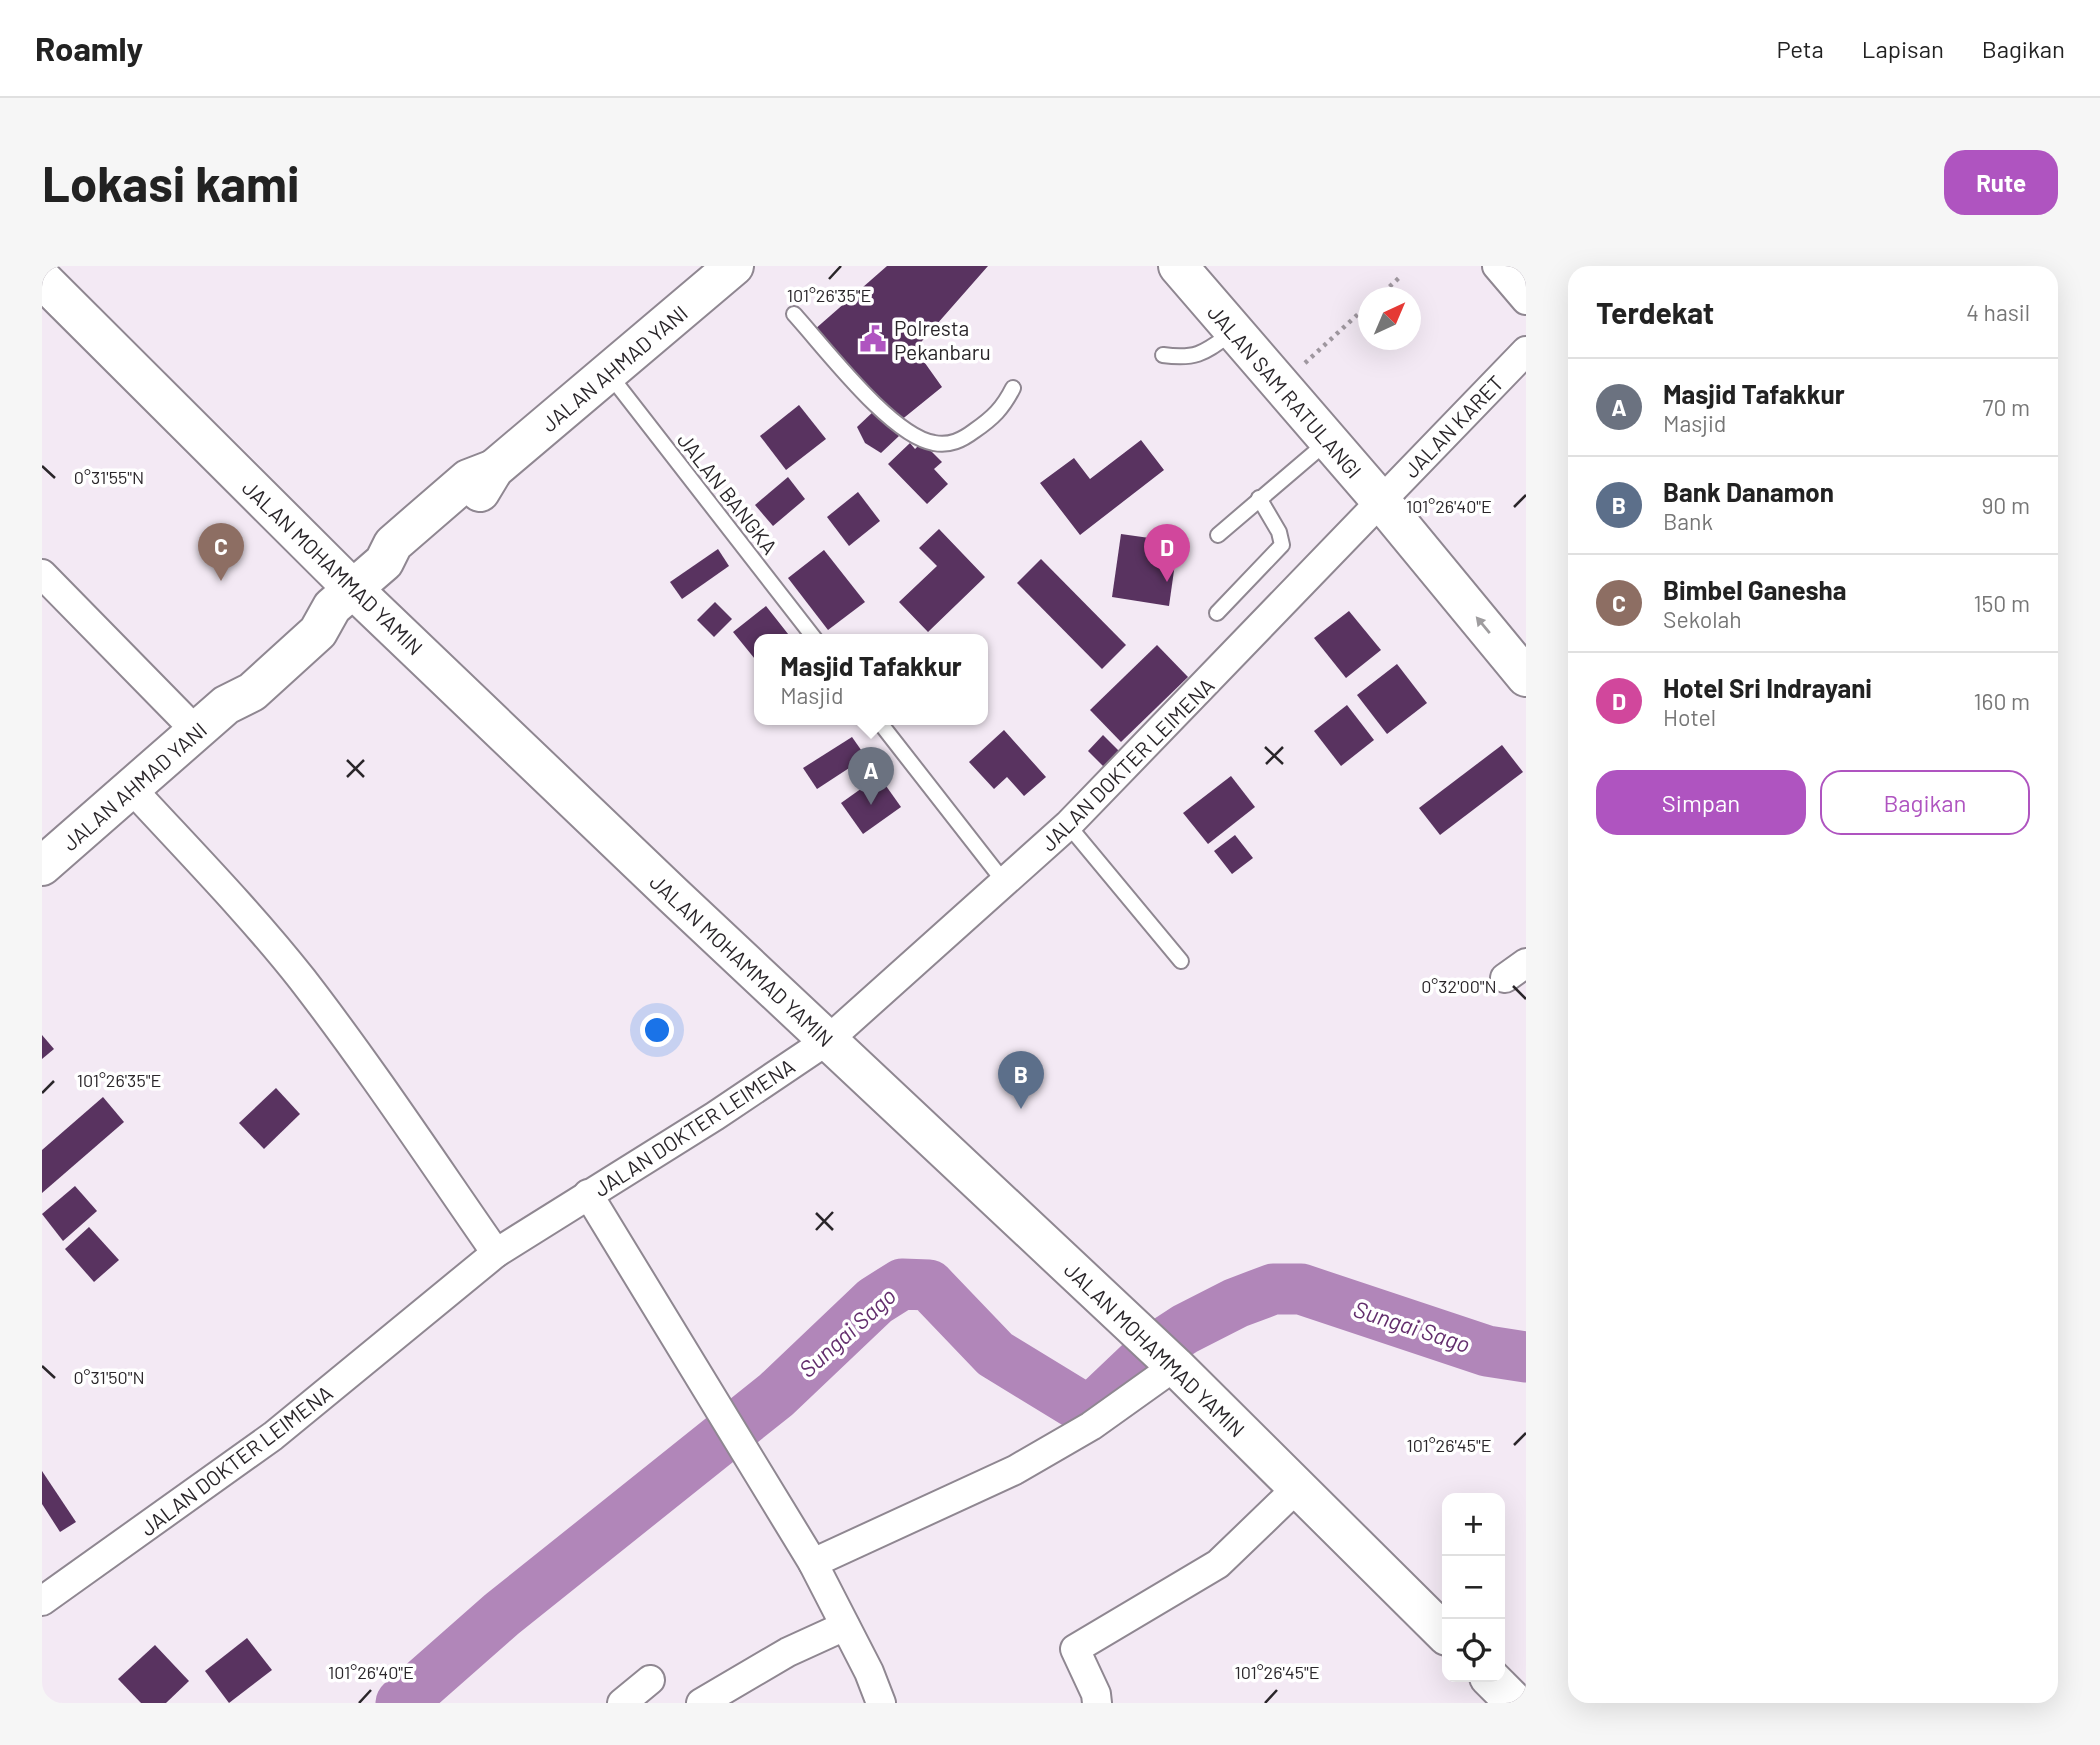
<!DOCTYPE html>
<html lang="id">
<head>
<meta charset="utf-8">
<style>
  body { margin:0; font-family:Barlow,sans-serif; background:#f6f6f6; color:#222 }
  .controls { position:absolute; right:21px; bottom:21px; display:grid; overflow:hidden; border-radius:14px; box-shadow:0 7px 28px #0002 }
  .controls button { width:63px; height:63px; display:grid; place-items:center; padding:0; border:0; border-bottom:2px solid #e0e0e0; background:#fff; color:#222; font:35px sans-serif }
  .compass { position:absolute; left:1316px; top:21px; width:63px; height:63px; border-radius:50%; background:#fff; box-shadow:0 7px 28px #0002; rotate:44deg }
  .you { position:absolute; left:616px; top:765px; width:24px; height:24px; margin:-18px; border:5px solid #fff; border-radius:50%; background:#1a73e8; box-shadow:0 0 0 10px #1a73e833 }
  .badge { display:grid; place-items:center; width:46px; height:46px; border-radius:50%; background:#af54c0; color:#fff; font-size:23px; font-weight:700 }
  .pin { position:absolute; translate:-50% -58px; filter:drop-shadow(0 2px 4px #0008) }
  .pin::after { content:''; position:absolute; top:37px; width:24px; height:21px; background:inherit; clip-path:polygon(0 0,100% 0,50% 100%) }
  .popup { position:absolute; left:712px; top:368px; width:234px; height:91px; box-sizing:border-box; display:grid; place-content:center; border-radius:14px; background:#fff; filter:drop-shadow(0 2px 5px #0005); font-size:23px; white-space:nowrap; color:#767676 }
  .popup b { font-size:26px; color:#222 }
  .popup::after { content:''; position:absolute; left:50%; top:100%; margin-left:-14px; border:14px solid transparent; border-top-color:#fff }
  .list { margin:0; padding:0; list-style:none }
  h2 { display:flex; justify-content:space-between; align-items:center; height:91px; margin:0; padding:0 28px; font-size:30px }
  h2 small { font-size:23px; font-weight:400; color:#767676 }
  .list li { display:grid; grid-template-columns:46px 1fr auto; gap:21px; align-items:center; box-sizing:border-box; height:98px; padding:0 28px; border-top:2px solid #e0e0e0 }
  .list b { display:block; font-size:26px; white-space:nowrap }
  .list p { margin:0; font-size:23px; white-space:nowrap; color:#767676 }
  .list em { font-size:23px; font-style:normal; color:#767676 }
  .actions { display:flex; gap:14px; padding:21px 28px }
  .actions a { flex:1; padding:16px 0; border:2px solid #af54c0; border-radius:21px; text-align:center; font-size:24px; color:#af54c0 }
  .actions .main { background:#af54c0; color:#fff }
  .icon { flex:none; width:38px; height:38px; fill:none; stroke:currentColor; stroke-width:2; stroke-linecap:round; stroke-linejoin:round }
  .map { position:relative; flex:none; width:1484px; height:1437px; overflow:hidden; border-radius:21px }
  header { display:flex; align-items:center; gap:42px; box-sizing:border-box; height:98px; padding:0 35px; background:#fff; border-bottom:2px solid #e0e0e0 }
  header strong { font-size:33px }
  nav { display:flex; gap:38px; margin-inline-start:auto; font-size:24px }
  .intro { display:flex; align-items:center; justify-content:space-between; box-sizing:border-box; height:168px; padding:0 42px }
  h1 { margin:0; font-size:49px }
  .button { padding:18px 32px; border-radius:21px; background:#af54c0; color:#fff; font-size:24px; font-weight:700 }
  main { display:flex; gap:42px; padding:0 42px }
  aside { flex:1; background:#fff; border-radius:21px; box-shadow:0 7px 28px #0002 }
  .map>svg:first-child { display:block }
</style>
</head>
<body>
<header>
<strong>Roamly</strong>
<nav><a>Peta</a><a>Lapisan</a><a>Bagikan</a></nav>
</header>
<div class="intro"><h1>Lokasi kami</h1><a class="button">Rute</a></div>
<main>
<div class="map">
<svg width="1484" height="1437" viewBox="0 0 1484 1437">
  <rect width="100%" height="100%" fill="#f3e9f4"/>
  <g fill="none" stroke-linecap="round" stroke-linejoin="round">
    <!-- river -->
    <path stroke="#b186b9" stroke-width="51" d="M359,1437L460,1348L734,1129L833,1035L860,1018L887,1019L953,1088L1043,1143L1053,1140L1114,1082L1143,1063L1194,1037L1231,1023H1259L1445,1085L1484,1091"/>
  </g>
  <!-- building -->
  <g fill="#593360">
    <path d="M845,0H946L873,83L900,121L858,155L772,64Z"/>
    <path d="M757,139L784,173L744,204L718,170Z"/>
    <path d="M833,144L857,170L839,187L823,177L815,161Z"/>
    <path d="M1099,174L1122,204L1038,269L998,217L1032,192L1048,213Z"/>
    <path d="M880,176L900,196L892,203L906,218L885,238L846,198L868,177L873,183Z"/>
    <path d="M746,211L763,233L731,260L713,239Z"/>
    <path d="M816,226L838,255L807,280L785,251Z"/>
    <path d="M897,263L943,311L886,366L857,336L895,300L877,282Z"/>
    <path d="M1079,268L1136,276L1127,340L1070,331Z"/>
    <path d="M676,283L687,300L640,333L628,316Z"/>
    <path d="M782,284L823,336L786,364L746,312Z"/>
    <path d="M999,293L1084,379L1060,403L975,317Z"/>
    <path d="M673,336L690,353L672,371L655,354Z"/>
    <path d="M724,340L750,373H717V398L691,366Z"/>
    <path d="M1307,345L1339,384L1304,412L1272,372Z"/>
    <path d="M1115,379L1146,411L1079,476L1048,444Z"/>
    <path d="M1355,398L1385,437L1345,468L1315,429Z"/>
    <path d="M1305,439L1332,474L1299,500L1272,465Z"/>
    <path d="M962,464L1004,511L982,530L965,511L952,523L927,496Z"/>
    <path d="M1061,469L1079,487L1064,503L1046,485Z"/>
    <path d="M810,471L824,491L775,523L761,502Z"/>
    <path d="M1460,479L1481,506L1398,569L1377,542Z"/>
    <path d="M837,510L859,541L821,568L799,537Z"/>
    <path d="M1189,510L1213,541L1166,578L1141,547Z"/>
    <path d="M1193,569L1211,592L1190,608L1172,585Z"/>
    <path d="M0,769L12,783L0,793Z"/>
    <path d="M234,822L258,848L222,883L197,857Z"/>
    <path d="M61,831L82,856L0,927V884Z"/>
    <path d="M33,920L55,945L21,975L0,948Z"/>
    <path d="M47,961L77,994L52,1016L23,983Z"/>
    <path d="M0,1205L34,1256L18,1266L0,1238Z"/>
    <path d="M205,1372L230,1404L187,1437L163,1405Z"/>
    <path d="M113,1379L147,1415L124,1437H99L76,1413Z"/>
  </g>
  <g fill="none" stroke-linecap="round" stroke-linejoin="round">
    <!-- lane casing -->
    <g stroke="#8f8791" stroke-width="18">
      <g id="lane">
        <path d="M752,48C783,82 849,170 892,177C908,180 920,174 932,165C951,152 961,142 971,122"/>
        <path d="M1121,89C1156,94 1163,86 1191,66"/>
        <path d="M567,108L773,373"/>
        <path d="M1176,269L1285,176"/>
        <path d="M1175,347L1240,279L1237,266L1217,232"/>
        <path d="M835,453L963,617"/>
        <path d="M1026,559L1139,695"/>
      </g>
    </g>
    <!-- street casing -->
    <g stroke="#8f8791" stroke-width="32">
      <g id="street">
        <path d="M1455,0L1484,34"/>
        <path d="M0,308L154,465"/>
        <path d="M89,522C147,585 207,646 260,713C328,801 390,895 454,987"/>
        <path d="M1463,712L1484,697"/>
        <path d="M546,928L771,1297L827,1406L839,1437"/>
        <path d="M771,1297L973,1204L1049,1160L1133,1100"/>
        <path d="M0,1335L231,1170L454,987L673,850L786,774L1026,559L1484,85"/>
        <path d="M580,1437L608,1414"/>
        <path d="M659,1437L746,1386L803,1360"/>
        <path d="M1055,1437L1054,1428L1033,1383L1176,1298L1256,1221"/>
      </g>
    </g>
    <!-- secondary casing -->
    <g stroke="#8f8791" stroke-width="42">
      <g id="secondary">
        <path d="M1136,0L1338,234L1484,411"/>
        <path d="M0,13L310,322"/>
      </g>
    </g>
    <!-- primary casing -->
    <g stroke="#8f8791" stroke-width="42">
      <g id="primary">
        <path d="M438,226L452,203L692,0"/>
        <path d="M310,322L631,629L1133,1100L1405,1370"/>
        <path d="M0,600L184,439L210,426L276,366L290,341L342,296L351,278L426,213L452,203"/>
        <path d="M1447,1411L1473,1437"/>
      </g>
    </g>
    <!-- path -->
    <g stroke="#9f979f" stroke-width="4.5" stroke-dasharray="3.5 5" stroke-linecap="butt">
      <path d="M1335,32L1358,11"/>
      <path d="M1263,97L1326,39"/>
    </g>
    <!-- lane -->
    <use href="#lane" stroke="#fff" stroke-width="14"/>
    <!-- street -->
    <use href="#street" stroke="#fff" stroke-width="28"/>
    <!-- secondary -->
    <use href="#secondary" stroke="#fff" stroke-width="38"/>
    <!-- primary -->
    <use href="#primary" stroke="#fff" stroke-width="38"/>
  </g>
  <!-- one-way arrows -->
  <defs><path id="oneway-solid" d="M-6-.8H1V-3.2L6.5 0L1 3.2V.8H-6Z" transform="scale(1.75)"/></defs>
  <use fill="#9f9d9f" href="#oneway-solid" transform="translate(1441 359) rotate(-130)"/>
  <!-- ticks -->
  <path fill="none" stroke="#2a262a" stroke-width="2.5" d="M787,13L799,0M0,200L13,212M1472,241L1484,229M1223,481L1241,498M305,494L322,511M1224,498L1241,481M305,511L322,494M1471,720L1484,733M0,827L12,815M774,947L791,964M774,964L791,946M0,1100L13,1112M1472,1179L1484,1167M317,1437L329,1424M1223,1437L1235,1424"/>
  <!-- icons -->
  <defs>
    <g id="civic-bare" transform="scale(2.1)"><path d="M-.6-6.5H3V-4.5H.6V-3L4-1V1h2V6H-6V1h2V-1L-.6-3ZM-1.2 2.5V6h2.4V2.5Z" fill="#af54c0" stroke="#fff" stroke-width="2.5" paint-order="stroke"/></g>
  </defs>
  <g fill-rule="evenodd">
    <use href="#civic-bare" x="831" y="73"/>
  </g>
  <g text-anchor="middle" dominant-baseline="central" stroke-width="7" stroke-linejoin="round" paint-order="stroke">
    <!-- poi labels -->
    <g font-size="21" fill="#2a262a" stroke="#fff" text-anchor="start">
      <text x="852" y="61">Polresta<tspan x="852" dy="24">Pekanbaru</tspan></text>
    </g>
    <!-- street labels -->
    <g font-size="21" fill="#2a262a" stroke="#fff">
      <text transform="translate(572 102) rotate(-40)">JALAN AHMAD YANI</text>
      <text transform="translate(1243 125) rotate(49)">JALAN SAM RATULANGI</text>
      <text transform="translate(1411 160) rotate(-46)">JALAN KARET</text>
      <text transform="translate(686 227) rotate(52)">JALAN BANGKA</text>
      <text transform="translate(291 301) rotate(44)">JALAN MOHAMMAD YAMIN</text>
      <text transform="translate(1085 498) rotate(-45)">JALAN DOKTER LEIMENA</text>
      <text transform="translate(92 520) rotate(-41)">JALAN AHMAD YANI</text>
      <text transform="translate(700 694) rotate(43)">JALAN MOHAMMAD YAMIN</text>
      <text transform="translate(652 861) rotate(-33)">JALAN DOKTER LEIMENA</text>
      <text transform="translate(1113 1083) rotate(44)">JALAN MOHAMMAD YAMIN</text>
      <text transform="translate(194 1194) rotate(-37)">JALAN DOKTER LEIMENA</text>
    </g>
    <!-- water labels -->
    <g font-size="23" font-style="italic" fill="#632e6d" stroke="#fff">
      <text transform="translate(1370 1060) rotate(18)">Sungai Sago</text>
      <text transform="translate(805 1066) rotate(-42)">Sungai Sago</text>
    </g>
  </g>
  <g font-size="18" text-anchor="middle" fill="#2a262a" stroke="#fff" stroke-width="7" stroke-linejoin="round" paint-order="stroke">
    <text x="787" y="36">101°26'35"E</text>
    <text x="67" y="218">0°31'55"N</text>
    <text x="1407" y="247">101°26'40"E</text>
    <text x="1417" y="727">0°32'00"N</text>
    <text x="77" y="821">101°26'35"E</text>
    <text x="67" y="1118">0°31'50"N</text>
    <text x="1407" y="1186">101°26'45"E</text>
    <text x="329" y="1413">101°26'40"E</text>
    <text x="1235" y="1413">101°26'45"E</text>
  </g>
</svg>
<div class="controls">
<button>+</button>
<button>−</button>
<button><svg class="icon" aria-label="locate" viewBox="0 0 24 24"><circle cx="12" cy="12" r="6"/><path d="M12 2v4M12 18v4M2 12h4M18 12h4"/></svg></button>
</div>
<svg class="compass" viewBox="-18 -18 36 36"><path d="M0-13l5 13h-10z" fill="#e53935"/><path d="M0 13l5-13h-10z" fill="#767676"/></svg>
<div class="you"></div>
<div class="pin badge" style="left:829px;top:539px;background:#6b7280">A</div>
<div class="popup"><b>Masjid Tafakkur</b>Masjid</div>
<div class="pin badge" style="left:979px;top:843px;background:#5c6f8a">B</div>
<div class="pin badge" style="left:179px;top:315px;background:#8d6e63">C</div>
<div class="pin badge" style="left:1125px;top:316px;background:#d1479c">D</div>
</div>
<aside>
<h2>Terdekat<small>4 hasil</small></h2>
<ul class="list">
<li><span class="badge" style="background:#6b7280">A</span><div><b>Masjid Tafakkur</b><p>Masjid</p></div><em>70 m</em></li>
<li><span class="badge" style="background:#5c6f8a">B</span><div><b>Bank Danamon</b><p>Bank</p></div><em>90 m</em></li>
<li><span class="badge" style="background:#8d6e63">C</span><div><b>Bimbel Ganesha</b><p>Sekolah</p></div><em>150 m</em></li>
<li><span class="badge" style="background:#d1479c">D</span><div><b>Hotel Sri Indrayani</b><p>Hotel</p></div><em>160 m</em></li>
</ul>
<div class="actions"><a class="main">Simpan</a><a>Bagikan</a></div>
</aside>
</main>
</body>
</html>
